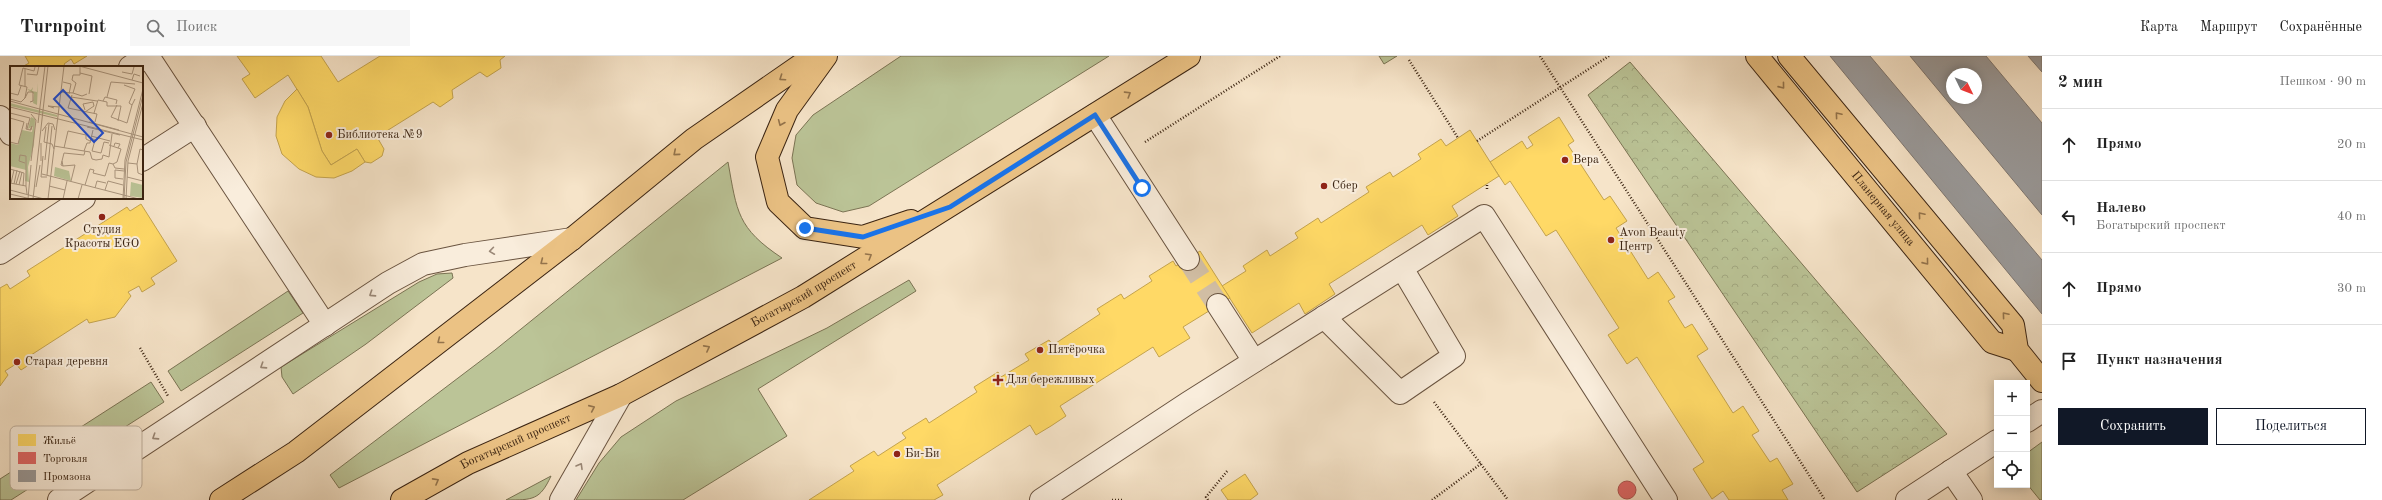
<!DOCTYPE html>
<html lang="ru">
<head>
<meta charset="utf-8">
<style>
  body { margin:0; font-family:"Old Standard TT",serif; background:#f6f6f6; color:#222 }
  .controls { position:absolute; right:12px; bottom:12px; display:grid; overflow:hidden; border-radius:0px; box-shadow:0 2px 10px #0003 }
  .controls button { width:36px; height:36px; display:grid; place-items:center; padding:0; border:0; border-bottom:1px solid #e0e0e0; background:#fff; color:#222; font:20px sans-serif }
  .compass { position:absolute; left:1946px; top:12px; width:36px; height:36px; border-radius:50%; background:#fff; box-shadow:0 2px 10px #0003; rotate:133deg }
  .stop { position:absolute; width:12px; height:12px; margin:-9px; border:3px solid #1a73e8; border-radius:50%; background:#fff }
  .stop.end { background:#1a73e8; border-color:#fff; box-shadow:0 1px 4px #0008 }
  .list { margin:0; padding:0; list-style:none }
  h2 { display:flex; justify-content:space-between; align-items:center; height:52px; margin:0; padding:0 16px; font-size:17px }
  h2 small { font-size:13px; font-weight:400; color:#767676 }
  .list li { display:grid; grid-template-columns:26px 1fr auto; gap:12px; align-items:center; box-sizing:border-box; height:72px; padding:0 16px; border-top:1px solid #e0e0e0 }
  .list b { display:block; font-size:15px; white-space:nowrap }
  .list p { margin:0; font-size:13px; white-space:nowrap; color:#767676 }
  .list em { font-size:13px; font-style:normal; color:#767676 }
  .actions { display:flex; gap:8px; padding:12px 16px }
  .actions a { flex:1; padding:9px 0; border:1px solid #111827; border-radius:0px; text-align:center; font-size:14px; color:#111827 }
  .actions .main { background:#111827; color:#fff }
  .icon { flex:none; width:22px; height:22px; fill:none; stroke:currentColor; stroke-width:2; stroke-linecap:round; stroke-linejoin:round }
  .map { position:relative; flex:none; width:2042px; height:444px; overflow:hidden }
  header { display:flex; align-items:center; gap:24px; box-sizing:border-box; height:56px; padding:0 20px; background:#fff; border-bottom:1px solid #e0e0e0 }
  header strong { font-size:19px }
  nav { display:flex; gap:22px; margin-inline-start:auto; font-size:14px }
  .search { width:280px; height:36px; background:#f6f6f6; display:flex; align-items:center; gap:10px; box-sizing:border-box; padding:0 14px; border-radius:0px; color:#767676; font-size:15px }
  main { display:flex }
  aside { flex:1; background:#fff }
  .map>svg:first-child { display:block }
</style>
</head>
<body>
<header>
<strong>Turnpoint</strong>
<div class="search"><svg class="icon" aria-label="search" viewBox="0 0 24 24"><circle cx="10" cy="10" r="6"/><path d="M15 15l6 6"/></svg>Поиск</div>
<nav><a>Карта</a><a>Маршрут</a><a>Сохранённые</a></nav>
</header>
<main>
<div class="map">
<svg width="2042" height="444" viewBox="0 0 2042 444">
  <defs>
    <pattern id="forest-crowns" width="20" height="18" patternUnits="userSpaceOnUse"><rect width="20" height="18" fill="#bbc497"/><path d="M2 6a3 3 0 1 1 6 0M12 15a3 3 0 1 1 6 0" fill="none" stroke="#a2a881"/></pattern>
  </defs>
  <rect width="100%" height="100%" fill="#f6e4c9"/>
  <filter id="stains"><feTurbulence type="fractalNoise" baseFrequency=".005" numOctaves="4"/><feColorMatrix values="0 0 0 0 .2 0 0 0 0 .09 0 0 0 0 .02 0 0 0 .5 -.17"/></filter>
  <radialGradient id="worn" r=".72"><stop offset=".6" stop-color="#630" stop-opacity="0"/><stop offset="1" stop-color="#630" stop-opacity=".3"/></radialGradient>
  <!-- green -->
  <g fill="#bbc497" stroke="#7b7454">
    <path d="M901,0H1109L869,150L843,156L816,147L797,129L792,102L796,79L813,59Z"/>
    <path d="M1379,0H1397L1384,8Z"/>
    <path d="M728,106C737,156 737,172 782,202L339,432L330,419L495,294Z"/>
    <path d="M452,217L453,222L366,288L293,338L282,321L281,311L419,226L437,218Z"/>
    <path d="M909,224L916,235L758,333L787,380L683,444H576L599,407L621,381L676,345L827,272Z"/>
    <path d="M288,235L303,257L181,335L168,315Z"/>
    <path d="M151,326L164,346L11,444H0V423Z"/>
    <path d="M2042,386V444H2040L2027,428V397Z"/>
    <path d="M551,420C540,444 533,444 506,444Z"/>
  </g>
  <!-- forest -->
  <path fill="url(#forest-crowns)" stroke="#7b7454" d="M1630,6L1947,378L1857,436L1588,39Z"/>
  <!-- homes -->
  <g fill="#ffd966" stroke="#c4a34d">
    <path d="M25,0H87L74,8L71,3L64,8L66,11H22L29,7Z"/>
    <path d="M237,0H321L338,26L380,0H505L500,4L501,12L487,21L480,16L452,34L453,42L440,51L433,46L377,81L384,93L382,100L371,107L365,106L357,93L331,109L322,95L308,51L288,19L255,42L242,23L250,18Z"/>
    <path d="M297,33L308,51L322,95L331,109L357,93L365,106L352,115L334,122L316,121L299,113L282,98L276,80L277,61L285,45Z"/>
    <path d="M1559,61L1574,85L1568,89L1604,144L1610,140L1627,165L1616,172L1648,223L1658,216L1675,241L1668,245L1685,272L1692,268L1708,293L1697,300L1733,357L1743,350L1759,375L1752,379L1770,406L1777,402L1793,428L1782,434L1788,444H1729L1723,435L1712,443L1693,413L1704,406L1637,301L1627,308L1608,279L1619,272L1556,174L1546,180L1510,125L1505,129L1490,106L1522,85L1527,93L1533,89L1528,81Z"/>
    <path d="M1470,74L1499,120L1452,150L1458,160L1428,179L1422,169L1329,228L1335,238L1305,258L1299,247L1252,277L1222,230L1246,215L1243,210L1267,194L1270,200L1298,182L1295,177L1318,162L1321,167L1369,136L1366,131L1390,116L1393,121L1421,103L1418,98L1441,83L1446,90Z"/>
    <path d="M141,148L177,205L151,222L155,228L142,236L139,230L128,236L131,240L115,261L89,267L87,263L28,301L32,307L21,314L16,308L5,315L8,319L0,330V232L7,228L10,233L30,220L27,215L127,151L130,155Z"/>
    <path d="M1200,195L1230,242L1183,271L1190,282L1159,301L1153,291L1060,350L1066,360L1051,370L1036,379L1030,369L937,429L943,439L934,444H809L854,415L850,410L874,395L878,400L906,382L902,377L926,362L929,367L977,336L974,331L998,316L1001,321L1029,304L1025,298L1049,284L1053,289L1100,258L1097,253L1121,238L1124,243L1152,225L1149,220L1173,205L1176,210Z"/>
    <path d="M1245,418L1258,438L1250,444H1228L1221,434Z"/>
  </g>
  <!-- shops -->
  <circle fill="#e06666" stroke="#ae524d" cx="1627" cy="434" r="9"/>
  <!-- industry -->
  <g fill="#999" stroke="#7d7670" fill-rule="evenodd">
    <path d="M1830,0H1870L2042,204V258Z"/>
    <path d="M1910,0H1986L2042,67V159ZM1952,18H1976V42H1952Z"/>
    <path d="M2028,0H2042V16Z"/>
  </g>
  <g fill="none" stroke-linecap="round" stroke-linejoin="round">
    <!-- minor-tunnel -->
    <path stroke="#d1bea4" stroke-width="22" stroke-dasharray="22 11" stroke-linecap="butt" d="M1188,203L1218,249"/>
    <!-- minor casing -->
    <g stroke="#6a5440" stroke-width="24">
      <g id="minor">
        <path d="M148,0L325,269"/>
        <path d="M130,11L147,0"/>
        <path d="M1095,59L1188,203"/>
        <path d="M0,61L11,78"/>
        <path d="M142,104L195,70"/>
        <path d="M0,197L84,142"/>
        <path d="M1218,249L1254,305"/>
        <path d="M1324,261L1400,337L1454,300L1402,212"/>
        <path d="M2027,365L2042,355"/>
        <path d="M1951,415L1971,444"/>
        <path d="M59,444L388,227L423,208L465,199L572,183"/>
        <path d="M561,444L621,339"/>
        <path d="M1041,444L1188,347L1484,160L1666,444"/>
        <path d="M1907,444L1997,385"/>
      </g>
    </g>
    <!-- major casing -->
    <g stroke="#3b2412" stroke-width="24">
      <g id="major">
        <path d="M826,0L787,54L767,101L778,146L805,172L863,181L911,165"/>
        <path id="s1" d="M1757,0L1992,286L2017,294"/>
        <path d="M1789,0L2013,269L2017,294L2042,325"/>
        <path d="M221,444L296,396L572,183L694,83L814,0"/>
        <path id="s2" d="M402,444L468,407L621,339L803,241L1189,0"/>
      </g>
    </g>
    <!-- path -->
    <g stroke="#3b2412" stroke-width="2.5" stroke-dasharray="1 2" stroke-linecap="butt">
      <path d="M1540,0L1825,444"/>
      <path d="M1409,4L1458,82"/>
      <path d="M1477,85L1609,0"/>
      <path d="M1145,86L1280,0"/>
      <path d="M1487,133V127"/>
      <path d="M140,292L168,340"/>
      <path d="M1434,346L1508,444"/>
      <path d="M1112,444H1122"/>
      <path d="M1208,444L1206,441L1228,414"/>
      <path d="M1432,444L1482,407"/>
    </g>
    <!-- minor -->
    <use href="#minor" stroke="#f9eddc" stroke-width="22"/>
    <!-- major -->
    <use href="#major" stroke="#ebc284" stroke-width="22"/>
  </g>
  <!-- one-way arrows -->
  <defs><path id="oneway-chevron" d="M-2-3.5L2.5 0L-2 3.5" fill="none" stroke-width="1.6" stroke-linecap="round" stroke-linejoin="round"/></defs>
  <g stroke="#93734b">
    <use href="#oneway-chevron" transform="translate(782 22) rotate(146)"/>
    <use href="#oneway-chevron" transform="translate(1782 30) rotate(51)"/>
    <use href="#oneway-chevron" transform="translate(1128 38) rotate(-32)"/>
    <use href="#oneway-chevron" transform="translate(1838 59) rotate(-130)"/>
    <use href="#oneway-chevron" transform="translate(781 67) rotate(113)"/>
    <use href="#oneway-chevron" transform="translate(676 97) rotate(140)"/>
    <use href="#oneway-chevron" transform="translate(1921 159) rotate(-130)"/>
    <use href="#oneway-chevron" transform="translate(869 200) rotate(-31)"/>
    <use href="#oneway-chevron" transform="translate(543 206) rotate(142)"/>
    <use href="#oneway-chevron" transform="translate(1926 206) rotate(51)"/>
    <use href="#oneway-chevron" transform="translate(2005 259) rotate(-130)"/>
    <use href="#oneway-chevron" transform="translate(440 285) rotate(142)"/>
    <use href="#oneway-chevron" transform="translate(707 292) rotate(-28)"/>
    <use href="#oneway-chevron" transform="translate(592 352) rotate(-24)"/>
    <use href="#oneway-chevron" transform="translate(436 425) rotate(-29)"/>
  </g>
  <g stroke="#9a8877">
    <use href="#oneway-chevron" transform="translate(492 195) rotate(172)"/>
    <use href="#oneway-chevron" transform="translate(372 238) rotate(147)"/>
    <use href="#oneway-chevron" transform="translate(263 310) rotate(147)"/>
    <use href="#oneway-chevron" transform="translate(155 381) rotate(147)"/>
    <use href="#oneway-chevron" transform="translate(580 410) rotate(-60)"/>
  </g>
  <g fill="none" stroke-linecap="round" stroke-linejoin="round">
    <!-- route -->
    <path stroke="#1a73e8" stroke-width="5" d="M805,172L863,181L950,151L1095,59L1142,132"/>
  </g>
  <!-- markers -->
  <g fill="#8f2418" stroke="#f9eddc" stroke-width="1.5">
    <circle cx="329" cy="79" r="4"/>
    <circle cx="1565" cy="104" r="4"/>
    <circle cx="1324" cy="130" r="4"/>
    <circle cx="102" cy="161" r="4"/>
    <circle cx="1611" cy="184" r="4"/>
    <circle cx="1040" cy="294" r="4"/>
    <circle cx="17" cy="306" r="4"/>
    <path d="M996 318h4v4h4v4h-4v4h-4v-4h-4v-4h4z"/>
    <circle cx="897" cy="398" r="4"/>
  </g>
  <g text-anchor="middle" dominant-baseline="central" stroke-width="4" stroke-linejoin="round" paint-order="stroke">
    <!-- poi labels -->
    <g font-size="12" fill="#3b2412" stroke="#f9eddc" text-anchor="start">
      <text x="337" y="79">Библиотека №9</text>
      <text x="1573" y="104">Вера</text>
      <text x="1332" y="130">Сбер</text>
      <text x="102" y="174" text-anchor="middle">Студия<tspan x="102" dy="14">Красоты EGO</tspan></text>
      <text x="1619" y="177">Avon Beauty<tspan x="1619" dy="14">Центр</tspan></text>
      <text x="1048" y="294">Пятёрочка</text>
      <text x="25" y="306">Старая деревня</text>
      <text x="1006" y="324">Для бережливых</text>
      <text x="905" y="398">Би-Би</text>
    </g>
    <!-- street labels -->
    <g font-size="12" fill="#3b2412" stroke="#f9eddc">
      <text stroke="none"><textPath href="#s1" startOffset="198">Планерная улица</textPath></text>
      <text stroke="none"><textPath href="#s2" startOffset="452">Богатырский проспект</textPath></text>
      <text stroke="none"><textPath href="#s2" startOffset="128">Богатырский проспект</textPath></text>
    </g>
  </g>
  <!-- overview -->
  <g transform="translate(10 10)">
    <rect width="133" height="133" fill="#f6e4c9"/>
    <path d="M28,17L27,39L5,35L27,39L23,37L24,28L17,23L21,24L23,21L22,25L27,26ZM0,37L47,49V51L0,40ZM21,51L25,53L24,79L18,101L19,116L15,115L16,104L0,100V77L8,79L12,64L22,66L23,60L18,63ZM45,101L59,105L61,115L44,110ZM121,116L133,119V132L120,130Z" fill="#bbc497"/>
    <path fill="none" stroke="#ab9780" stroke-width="1" d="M69,0L133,17M15,3V20M112,6L122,8L124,1L121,0M70,7L82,10L79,28M17,8L27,9L29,0M122,14L124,8L130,10M53,16L61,18L59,28M114,19L125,23L119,37L122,39L125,33M51,26L63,27L66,17L62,14L63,9H70V0M0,27L8,29L11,20M63,27L72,30L77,28M62,29L58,42L87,48L85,56M61,31L87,35M97,31L101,16L125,18M15,32L18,26H23V35L20,36M0,33L11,36L15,32L17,21L9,19L13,2L24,5L25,1M0,35L133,71M93,35L95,31L107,34L106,38M107,39L101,51L117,57L122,39M0,41L133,74M44,42L38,40L49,41M75,46L84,40L83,36L73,38L75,44M0,47L20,52L17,63M84,47L88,34L97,36V40H111L108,55M0,52L14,56M79,56L109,64M17,57L16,63L20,64H21L22,60L20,64M28,57L35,0M36,61L34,76L42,78L44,83M77,61L110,69M32,65L38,57L43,58L45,64M81,70L100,75M81,72L85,74L82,85L91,87L94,76L99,77M0,76L8,78L14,56M99,79L111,83L107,96L103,98M44,80L80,86L82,93L86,94L92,93L93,89L99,91L102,68M104,80L105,77L110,78L108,82M54,82L58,65L76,69V73L80,75M74,85L77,77H80L83,64M33,90L31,111H37M35,94L39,58M21,95L26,54L21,48M31,95V77M52,95L53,100L65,99L61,115M15,97L9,95L10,89L16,90V120M118,97L127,98L130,83L133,84M127,98L128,107L133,109M53,100L51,99L54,87L74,89L75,85M0,103L14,107L13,120M32,108L129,133M37,109L42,60M117,111L133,115M113,113L105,112V104L114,105M0,117L16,120L17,128M1,117L4,104M4,118L7,104M6,118L10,105M9,119L12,106M75,119L80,103L84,104L83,107L95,110L99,97L103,98L105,102L114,103M39,120L55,124M26,121L30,99M85,122L87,115L96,117M0,124L34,133M95,124L98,115L113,119M0,128L21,133M18,133L21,99M23,133L38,0M38,133L54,0M53,133L57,115M68,133L72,119M113,133L115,94L133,23M114,133L116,96L133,29M116,133L118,95L133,37"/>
    <path fill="#1d4ed8" fill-opacity="0.15" stroke="#1d4ed8" stroke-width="2" d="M53,24L93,67L84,76L44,33Z"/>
    <rect width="133" height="133" fill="none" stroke="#3b2412" stroke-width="2"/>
  </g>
  <!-- legend -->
  <rect x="10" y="370" width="132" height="64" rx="6" fill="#f9eddc" stroke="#c0b19f" stroke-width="1"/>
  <rect x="18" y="378" width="18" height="12" fill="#ffd966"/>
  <rect x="18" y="396" width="18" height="12" fill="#e06666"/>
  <rect x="18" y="414" width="18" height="12" fill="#999"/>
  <g font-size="11" fill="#3b2412">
    <text x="43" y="388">Жильё</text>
    <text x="43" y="406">Торговля</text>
    <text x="43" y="424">Промзона</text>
  </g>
  <rect width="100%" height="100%" filter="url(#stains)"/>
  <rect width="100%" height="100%" fill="url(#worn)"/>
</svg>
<div class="controls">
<button>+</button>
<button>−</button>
<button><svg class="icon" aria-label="locate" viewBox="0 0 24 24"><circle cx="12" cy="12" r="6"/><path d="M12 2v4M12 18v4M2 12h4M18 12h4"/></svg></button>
</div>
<svg class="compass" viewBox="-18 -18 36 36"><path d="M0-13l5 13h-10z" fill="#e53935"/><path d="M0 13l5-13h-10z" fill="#767676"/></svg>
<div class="stop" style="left:1142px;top:132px"></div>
<div class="stop end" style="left:805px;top:172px"></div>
</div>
<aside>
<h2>2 мин<small>Пешком · 90 m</small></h2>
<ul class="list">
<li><svg class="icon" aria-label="ahead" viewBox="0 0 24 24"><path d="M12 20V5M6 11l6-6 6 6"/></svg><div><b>Прямо</b></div><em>20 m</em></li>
<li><svg class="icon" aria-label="left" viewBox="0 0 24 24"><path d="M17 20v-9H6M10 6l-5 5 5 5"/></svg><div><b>Налево</b><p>Богатырский проспект</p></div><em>40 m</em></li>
<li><svg class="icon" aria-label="ahead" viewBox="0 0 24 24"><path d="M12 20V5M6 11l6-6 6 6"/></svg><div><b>Прямо</b></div><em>30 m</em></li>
<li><svg class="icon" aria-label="arrive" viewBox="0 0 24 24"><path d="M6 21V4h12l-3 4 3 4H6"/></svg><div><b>Пункт назначения</b></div></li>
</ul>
<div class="actions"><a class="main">Сохранить</a><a>Поделиться</a></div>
</aside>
</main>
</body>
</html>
